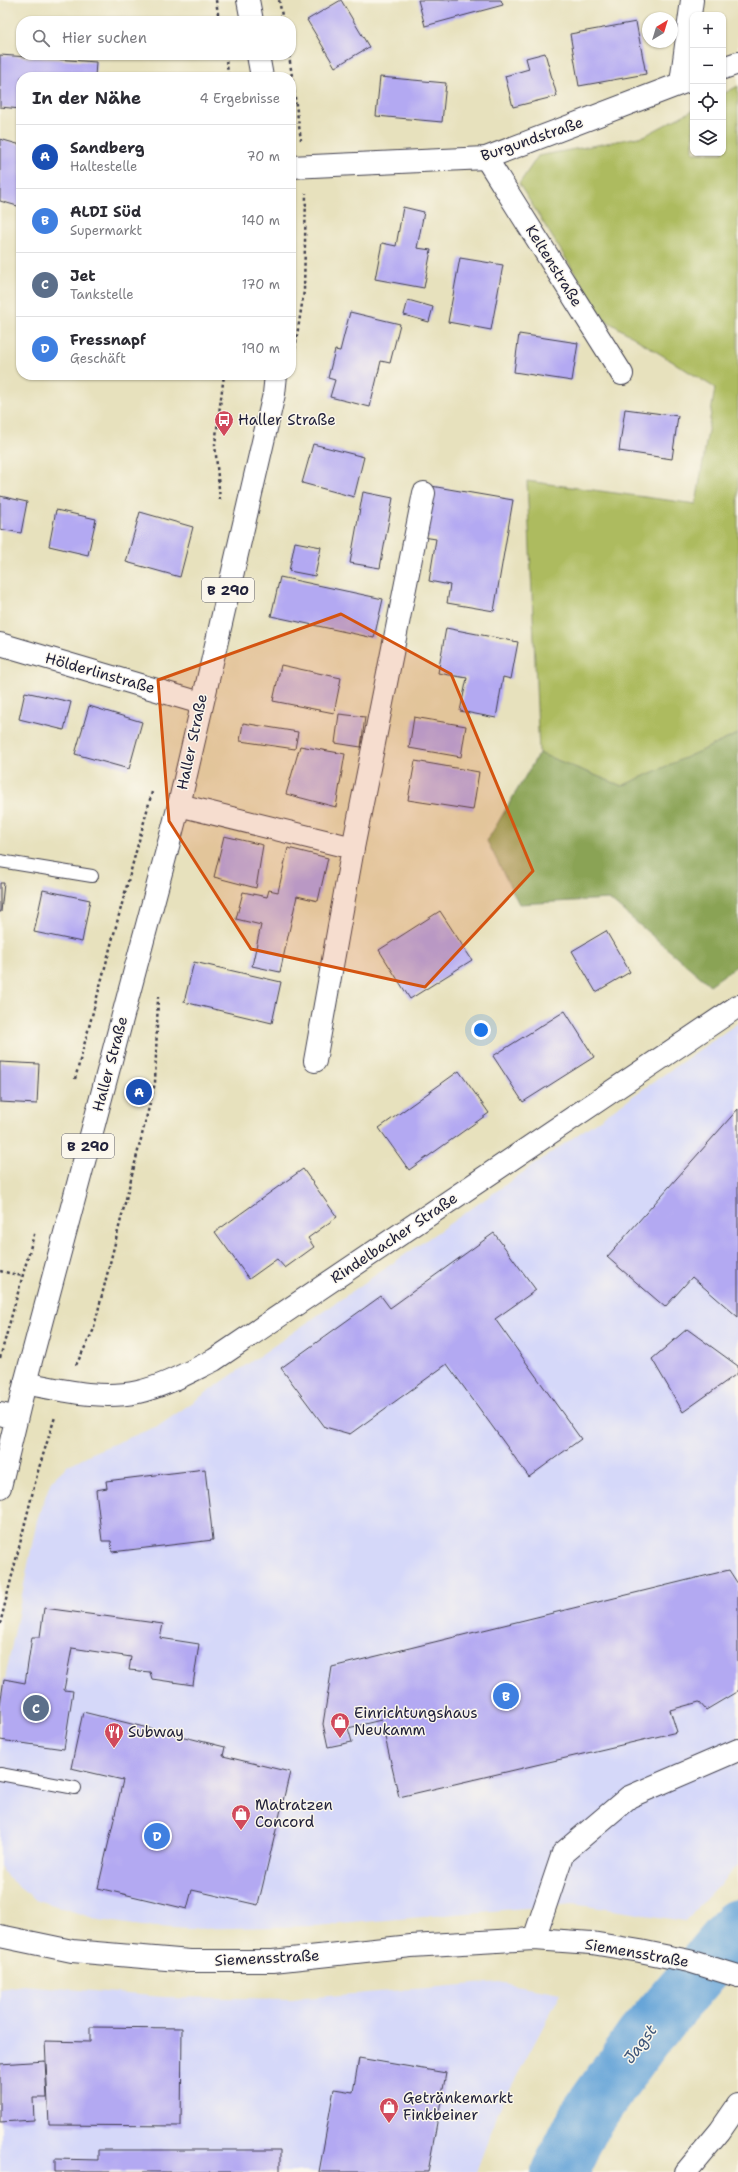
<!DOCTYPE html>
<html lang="de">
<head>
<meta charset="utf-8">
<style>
  body { margin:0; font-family:"Shantell Sans",sans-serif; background:#f2f2f3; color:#2b2b33 }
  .controls { position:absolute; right:12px; top:12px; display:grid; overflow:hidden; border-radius:8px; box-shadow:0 1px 3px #0004 }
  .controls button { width:36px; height:36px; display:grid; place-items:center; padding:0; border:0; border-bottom:1px solid #e1e1e2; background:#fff; color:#2b2b33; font:20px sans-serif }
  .compass { position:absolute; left:642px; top:12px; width:36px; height:36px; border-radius:50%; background:#fff; box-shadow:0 1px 3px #0004; rotate:38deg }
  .you { position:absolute; left:481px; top:1030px; width:14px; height:14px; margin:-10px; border:3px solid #fff; border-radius:50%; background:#1a73e8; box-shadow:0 0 0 6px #1a73e833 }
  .badge { display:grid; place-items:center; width:26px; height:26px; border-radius:50%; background:#d1495b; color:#fff; font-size:13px; font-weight:700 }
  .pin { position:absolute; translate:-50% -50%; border:2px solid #fff; box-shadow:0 1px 4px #0006 }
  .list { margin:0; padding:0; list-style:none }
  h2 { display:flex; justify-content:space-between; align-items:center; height:52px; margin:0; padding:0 16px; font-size:17px }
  h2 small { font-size:13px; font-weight:400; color:#7c7c81 }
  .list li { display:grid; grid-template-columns:26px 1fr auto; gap:12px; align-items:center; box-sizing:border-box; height:64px; padding:0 16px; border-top:1px solid #e1e1e2 }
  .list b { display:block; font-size:15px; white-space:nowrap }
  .list p { margin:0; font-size:13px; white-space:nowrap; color:#7c7c81 }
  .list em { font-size:13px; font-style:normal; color:#7c7c81 }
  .icon { flex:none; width:22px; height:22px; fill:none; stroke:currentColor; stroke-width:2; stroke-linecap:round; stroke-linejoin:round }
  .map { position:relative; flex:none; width:738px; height:2172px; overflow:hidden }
  .search { position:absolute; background:#fff; box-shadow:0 1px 3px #0004; left:16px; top:16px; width:280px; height:44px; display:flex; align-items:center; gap:10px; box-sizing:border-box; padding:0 14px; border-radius:16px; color:#7c7c81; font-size:15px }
  .panel { position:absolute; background:#fff; box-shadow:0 1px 3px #0004; left:16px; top:72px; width:280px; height:308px; border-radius:16px }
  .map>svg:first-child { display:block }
</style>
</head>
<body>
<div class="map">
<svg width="738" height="2172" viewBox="0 0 738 2172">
  <rect width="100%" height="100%" fill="#fbf7ec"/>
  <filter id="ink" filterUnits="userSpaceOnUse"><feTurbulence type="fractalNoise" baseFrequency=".025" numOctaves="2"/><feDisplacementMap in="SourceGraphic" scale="8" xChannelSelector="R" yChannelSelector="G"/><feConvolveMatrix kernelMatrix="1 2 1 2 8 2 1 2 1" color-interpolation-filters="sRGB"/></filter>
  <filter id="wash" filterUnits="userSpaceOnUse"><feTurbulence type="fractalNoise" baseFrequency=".012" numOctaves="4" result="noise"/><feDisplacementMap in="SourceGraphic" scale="16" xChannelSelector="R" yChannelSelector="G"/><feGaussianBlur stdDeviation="0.9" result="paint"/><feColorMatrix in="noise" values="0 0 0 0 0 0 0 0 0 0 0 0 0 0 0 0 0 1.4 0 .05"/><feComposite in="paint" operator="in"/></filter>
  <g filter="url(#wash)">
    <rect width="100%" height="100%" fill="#e7e1bd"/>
    <!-- built -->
    <g fill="#d5d8f9">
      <path d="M738,1023V1865L685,1921L573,1904L317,1926L188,1929L142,1926L99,1920L35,1899L8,1878L0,1866V1704L37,1520L51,1481L67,1466L94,1452L160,1425Z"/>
      <path d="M499,1982L561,1993L500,2108L476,2172H0V1989L23,1985L163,1997L293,1999Z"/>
    </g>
    <!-- green -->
    <path fill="#adbb5e" stroke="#686e4c" d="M738,86V734L622,786L539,753L527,481L696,504L715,388L604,319L519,184L538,156L644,136L693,110V153H723V94Z"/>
    <!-- forest -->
    <path fill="#8aa355" stroke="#566248" d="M738,734V965L710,985L609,899L519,904L487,841L539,753L622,786Z"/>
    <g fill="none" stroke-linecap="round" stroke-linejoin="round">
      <!-- river -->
      <path stroke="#66a4d8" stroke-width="56" d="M559,2172L586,2118L643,2038L738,1927"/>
    </g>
    <g id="blocks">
      <!-- building -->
      <g fill="#b3a9f2">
        <path d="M341,0L369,47L335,67L307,20Z"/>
        <path d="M418,0H501L503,5L425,26Z"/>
        <path d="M636,22L646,74L579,86L570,34Z"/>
        <path d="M545,53L557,96L513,107L505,76L529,69L526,58Z"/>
        <path d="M0,55L96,62L95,77H21V109L0,107Z"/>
        <path d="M380,77L446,83L442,122L376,116Z"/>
        <path d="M0,139L21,145V207L0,201Z"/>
        <path d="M403,207L424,212L417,248L431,250L424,288L375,279L382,243L396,246Z"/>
        <path d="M460,258L503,265L491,330L448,322Z"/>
        <path d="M408,300L433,307L429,322L404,315Z"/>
        <path d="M350,312L400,324L390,363L381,361L370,407L330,397L335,380L328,378L335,350L340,351Z"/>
        <path d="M519,334L578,343L572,381L514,372Z"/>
        <path d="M625,409L678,416L672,459L619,451Z"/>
        <path d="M313,444L364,457L354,497L302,483Z"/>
        <path d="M431,486L513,500L494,611L447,603L450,585L429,581L436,539L423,537Z"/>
        <path d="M363,492L393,498L380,568L350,563Z"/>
        <path d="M0,496L27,502L21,533L0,529Z"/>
        <path d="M56,510L96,519L88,555L49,546Z"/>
        <path d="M140,512L193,527L180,577L126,562Z"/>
        <path d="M295,542L321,547L315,576L289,571Z"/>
        <path d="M280,577L383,599L374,638L271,616Z"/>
        <path d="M446,628L518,642L511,679L503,677L496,718L460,711L467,678L438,673Z"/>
        <path d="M281,665L341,678L334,713L273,701Z"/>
        <path d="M25,692L71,702L64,730L19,719Z"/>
        <path d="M89,706L142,722L129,769L75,754Z"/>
        <path d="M339,714L365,717L361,747L335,743Z"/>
        <path d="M414,717L466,726L461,757L409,748Z"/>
        <path d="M243,723L298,732L295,749L240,741Z"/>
        <path d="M300,746L345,754L336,807L286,794Z"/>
        <path d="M415,761L479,772L473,810L408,800Z"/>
        <path d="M224,836L263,845L256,888L214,877Z"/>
        <path d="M288,848L328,858L318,901L297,896L280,972L252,966L261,925L236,919L243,892L267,897L269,890L278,892Z"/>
        <path d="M0,883H4L1,912H0Z"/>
        <path d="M43,890L90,900L82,942L34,932Z"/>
        <path d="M440,911L472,960L410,999L379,950Z"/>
        <path d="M606,931L630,972L596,992L572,951Z"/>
        <path d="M194,962L281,982L272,1023L184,1002Z"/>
        <path d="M565,1011L594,1057L523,1102L493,1056Z"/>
        <path d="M0,1062L39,1064L37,1104L0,1102Z"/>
        <path d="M459,1071L489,1113L409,1170L379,1128Z"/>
        <path d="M738,1109V1317L692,1277L665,1307L607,1257Z"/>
        <path d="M303,1169L337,1217L308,1238L314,1247L285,1268L277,1259L249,1279L215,1232Z"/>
        <path d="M494,1233L536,1290L495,1319L581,1439L529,1477L447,1364L350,1434L325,1427L281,1368L381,1296L390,1308Z"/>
        <path d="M687,1329L738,1366V1373L683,1412L652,1359Z"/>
        <path d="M205,1469L213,1540L112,1552L111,1541H102L96,1490L107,1488L106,1481Z"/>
        <path d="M729,1570L738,1584V1691L706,1710L699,1702L670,1710L677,1732L399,1797L381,1720L348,1728L352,1742L328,1747L323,1724L332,1667Z"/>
        <path d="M44,1608L163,1624L160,1638L199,1644L193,1685L152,1679L150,1672L129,1670L131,1657L72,1648L64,1690L73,1691L64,1749L0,1740V1705L4,1679L25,1683L32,1637H40Z"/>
        <path d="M83,1712L225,1747L223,1756L290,1772L258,1905L192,1890L187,1909L98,1888L123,1780L71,1768Z"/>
        <path d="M90,2027L182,2028L181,2126L49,2125L45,2041L90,2042Z"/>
        <path d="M359,2058L446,2073L428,2172H319L334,2089L353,2092Z"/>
        <path d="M45,2061L47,2098H33L34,2120L0,2122V2064Z"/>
        <path d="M98,2150H280V2172H55V2159L98,2160Z"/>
      </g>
    </g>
  </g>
  <g filter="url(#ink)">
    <use href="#blocks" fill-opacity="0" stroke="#403f4e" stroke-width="1"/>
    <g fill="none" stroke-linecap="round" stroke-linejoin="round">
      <!-- service casing -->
      <g stroke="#403f4e" stroke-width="14">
        <g id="service">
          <path d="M0,861L92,876"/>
          <path d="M0,1774L75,1788"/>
        </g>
      </g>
      <!-- minor casing -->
      <g stroke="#403f4e" stroke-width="24">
        <g id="minor">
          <path d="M723,68L738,63"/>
          <path d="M681,83L692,0"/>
          <path d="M486,158L622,374"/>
          <path d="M291,167L486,158L693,79"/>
          <path d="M0,644L201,703"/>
          <path d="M179,805L353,848L315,1061"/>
          <path d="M353,848L424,493"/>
          <path d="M25,1383C61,1390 101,1400 138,1392C165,1386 189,1372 214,1360L738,1006"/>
          <path d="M0,1414L16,1418"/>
          <path d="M534,1939L563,1853L629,1797L738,1750"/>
          <path d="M686,2172L720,2131L738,2105"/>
        </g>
      </g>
      <!-- secondary casing -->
      <g stroke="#403f4e" stroke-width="24">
        <path id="secondary" d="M0,1936L72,1951L190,1961H273L411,1946L534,1939L592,1943L640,1951L689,1961L738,1976"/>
      </g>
      <!-- primary casing -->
      <g stroke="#403f4e" stroke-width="24">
        <g id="primary">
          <path d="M248,0L252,21"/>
          <path d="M258,55L262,77"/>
          <path d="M0,1487L25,1383L179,805L274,394L276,375"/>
        </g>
      </g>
      <!-- path -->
      <g stroke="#403f4e" stroke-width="2.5" stroke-dasharray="3 3" stroke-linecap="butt">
        <path d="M216,0L219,21"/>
        <path d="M279,0L283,21"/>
        <path d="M225,55L229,77"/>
        <path d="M289,55L301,140"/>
        <path d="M294,355L304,291L306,193"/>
        <path d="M220,500L215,444L224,375"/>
        <path d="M75,1079L152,792"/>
        <path d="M0,1271L22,1276"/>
        <path d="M0,1358L35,1231"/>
        <path d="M76,1365L93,1331L155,1083L158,997"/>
        <path d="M0,1624L38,1471L55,1417"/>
      </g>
      <!-- service -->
      <use href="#service" stroke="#fff" stroke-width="12"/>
      <!-- minor -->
      <use href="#minor" stroke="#fff" stroke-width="22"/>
      <!-- secondary -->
      <use href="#secondary" stroke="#fff" stroke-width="22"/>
      <!-- primary -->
      <use href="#primary" stroke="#fff" stroke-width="22"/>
    </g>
  </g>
  <!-- marked area -->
  <path fill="#d45411" fill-opacity="0.2" stroke="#d45411" stroke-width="3" stroke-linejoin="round" d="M341,614L451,674L533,871L425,987L251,949L169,821L158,680Z"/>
  <!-- icons -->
  <defs>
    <g id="bus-pin" transform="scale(1)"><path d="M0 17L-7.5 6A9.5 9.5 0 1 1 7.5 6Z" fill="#d1495b" stroke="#fbf7ec"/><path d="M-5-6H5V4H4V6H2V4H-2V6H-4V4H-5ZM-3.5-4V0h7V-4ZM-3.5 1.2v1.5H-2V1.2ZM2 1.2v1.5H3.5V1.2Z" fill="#fff"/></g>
    <g id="shop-pin" transform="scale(1)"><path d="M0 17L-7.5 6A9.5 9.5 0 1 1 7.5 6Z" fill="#d1495b" stroke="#fbf7ec"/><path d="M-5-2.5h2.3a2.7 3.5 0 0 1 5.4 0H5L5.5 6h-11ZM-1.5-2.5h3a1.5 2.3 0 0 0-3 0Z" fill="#fff"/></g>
    <g id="restaurant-pin" transform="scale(1)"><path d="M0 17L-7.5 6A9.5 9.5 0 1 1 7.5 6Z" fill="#d1495b" stroke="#fbf7ec"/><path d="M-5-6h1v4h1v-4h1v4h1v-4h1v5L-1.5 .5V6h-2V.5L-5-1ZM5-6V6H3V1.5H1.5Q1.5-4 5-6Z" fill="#fff"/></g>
  </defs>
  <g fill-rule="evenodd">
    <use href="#bus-pin" x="224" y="420"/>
    <use href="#shop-pin" x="340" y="1722"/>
    <use href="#restaurant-pin" x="114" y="1732"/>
    <use href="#shop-pin" x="241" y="1814"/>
    <use href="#shop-pin" x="389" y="2107"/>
  </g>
  <g text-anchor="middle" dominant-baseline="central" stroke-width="3" stroke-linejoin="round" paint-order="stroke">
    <!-- shield labels -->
    <g fill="#fbf7ec" stroke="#636270" stroke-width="1">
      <rect x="202" y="578" width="52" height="24" rx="3"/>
      <rect x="62" y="1134" width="52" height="24" rx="3"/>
    </g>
    <g font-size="14" font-weight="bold" fill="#22223b">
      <text x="228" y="590">B 290</text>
      <text x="88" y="1146">B 290</text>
    </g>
    <!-- street labels -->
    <g font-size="15" fill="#22223b" stroke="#fbf7ec">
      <text transform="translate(532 139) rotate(-19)">Burgundstraße</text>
      <text transform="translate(554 266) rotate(58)">Keltenstraße</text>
      <text transform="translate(100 673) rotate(16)">Hölderlinstraße</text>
      <text transform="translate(192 742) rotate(-78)">Haller Straße</text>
      <text transform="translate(110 1064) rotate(-75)">Haller Straße</text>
      <text transform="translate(394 1238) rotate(-34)">Rindelbacher Straße</text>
      <text transform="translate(637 1953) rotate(10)">Siemensstraße</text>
      <text transform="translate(267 1958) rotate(-3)">Siemensstraße</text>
    </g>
    <!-- poi labels -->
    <g font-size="15" fill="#22223b" stroke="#fbf7ec" text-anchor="start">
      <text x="238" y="420">Haller Straße</text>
      <text x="354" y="1713">Einrichtungshaus<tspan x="354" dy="17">Neukamm</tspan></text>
      <text x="128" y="1732">Subway</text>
      <text x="255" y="1805">Matratzen<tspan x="255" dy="17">Concord</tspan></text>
      <text x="403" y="2098">Getränkemarkt<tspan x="403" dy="17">Finkbeiner</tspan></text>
    </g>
    <!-- water labels -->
    <g font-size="16" font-style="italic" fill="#3d567a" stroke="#fbf7ec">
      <text transform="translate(640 2044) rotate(-53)">Jagst</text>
    </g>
  </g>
</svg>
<div class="controls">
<button>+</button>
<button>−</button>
<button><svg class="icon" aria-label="locate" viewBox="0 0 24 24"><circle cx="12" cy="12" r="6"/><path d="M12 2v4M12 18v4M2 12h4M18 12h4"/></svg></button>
<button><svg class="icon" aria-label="layers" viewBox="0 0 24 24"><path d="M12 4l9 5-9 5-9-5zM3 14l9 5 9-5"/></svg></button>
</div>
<svg class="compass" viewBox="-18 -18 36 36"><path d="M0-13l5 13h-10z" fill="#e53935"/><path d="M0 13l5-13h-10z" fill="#7c7c81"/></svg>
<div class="you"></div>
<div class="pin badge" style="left:139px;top:1092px;background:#1a4fb4">A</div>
<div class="pin badge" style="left:506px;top:1696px;background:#3f7fe0">B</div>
<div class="pin badge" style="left:36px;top:1708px;background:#5c6f8a">C</div>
<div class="pin badge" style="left:157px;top:1836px;background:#3f7fe0">D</div>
<div class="search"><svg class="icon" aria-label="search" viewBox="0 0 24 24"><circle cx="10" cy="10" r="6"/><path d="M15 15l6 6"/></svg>Hier suchen</div>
<section class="panel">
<h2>In der Nähe<small>4 Ergebnisse</small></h2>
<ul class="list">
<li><span class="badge" style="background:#1a4fb4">A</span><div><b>Sandberg</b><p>Haltestelle</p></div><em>70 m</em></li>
<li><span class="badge" style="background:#3f7fe0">B</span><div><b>ALDI Süd</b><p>Supermarkt</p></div><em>140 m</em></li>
<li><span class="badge" style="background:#5c6f8a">C</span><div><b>Jet</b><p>Tankstelle</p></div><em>170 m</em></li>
<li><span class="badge" style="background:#3f7fe0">D</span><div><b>Fressnapf</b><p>Geschäft</p></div><em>190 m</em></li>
</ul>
</section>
</div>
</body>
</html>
